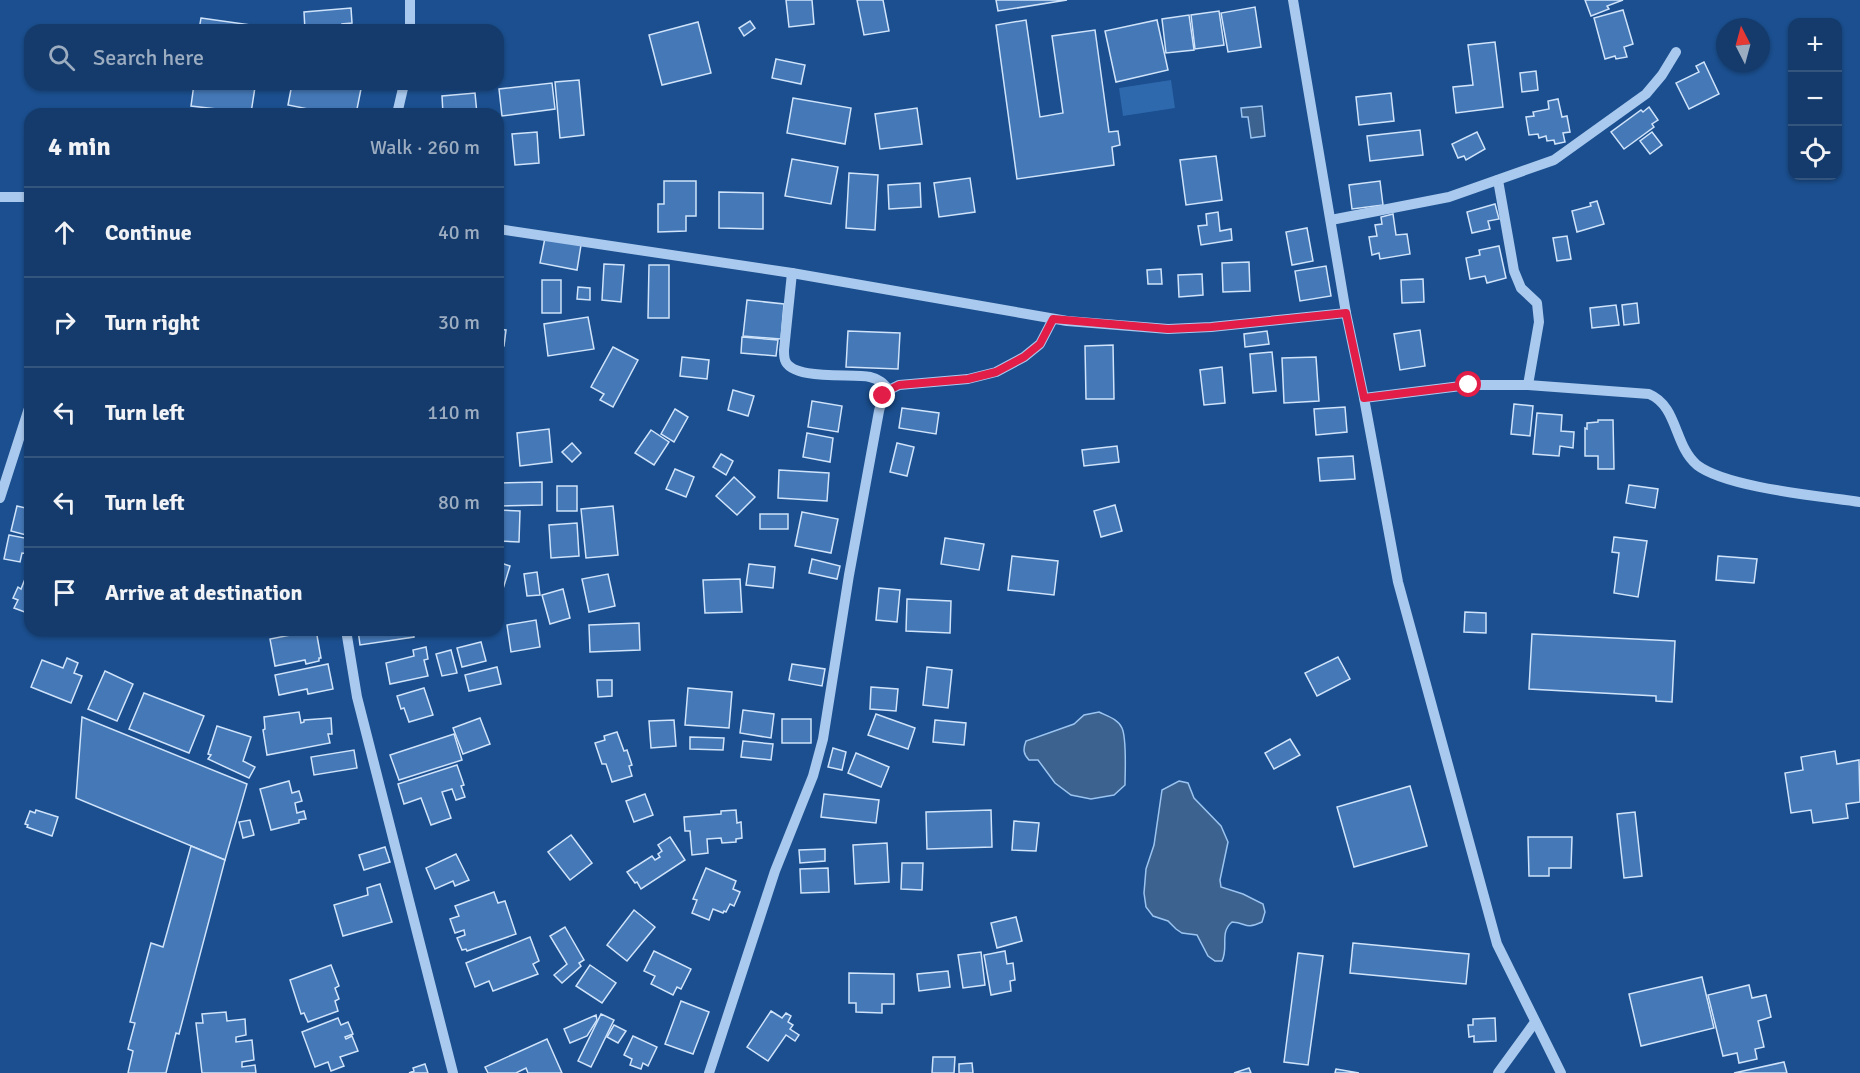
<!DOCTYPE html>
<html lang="en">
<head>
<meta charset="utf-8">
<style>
  body { margin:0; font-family:Signika,sans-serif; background:#1d4271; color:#f1f3f6 }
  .controls { position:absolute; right:18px; top:18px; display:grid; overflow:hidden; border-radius:12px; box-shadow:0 2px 4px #0004 }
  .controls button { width:54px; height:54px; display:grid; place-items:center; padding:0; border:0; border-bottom:2px solid #33557e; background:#143b6b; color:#f1f3f6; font:30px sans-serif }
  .compass { position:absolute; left:1716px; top:18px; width:54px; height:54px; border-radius:50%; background:#143b6b; box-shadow:0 2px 4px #0004; rotate:354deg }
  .stop { position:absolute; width:18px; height:18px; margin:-14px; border:4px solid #e11d48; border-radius:50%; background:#fff }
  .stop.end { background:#e11d48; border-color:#fff; box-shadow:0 2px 6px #0008 }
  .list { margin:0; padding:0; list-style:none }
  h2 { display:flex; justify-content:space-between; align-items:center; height:78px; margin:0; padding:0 24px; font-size:26px }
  h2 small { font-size:20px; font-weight:400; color:#9dadc1 }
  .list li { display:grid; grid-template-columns:39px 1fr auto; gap:18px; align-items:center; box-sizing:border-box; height:90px; padding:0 24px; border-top:2px solid #33557e }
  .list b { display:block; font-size:22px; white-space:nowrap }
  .list em { font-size:20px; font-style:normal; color:#9dadc1 }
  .icon { flex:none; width:33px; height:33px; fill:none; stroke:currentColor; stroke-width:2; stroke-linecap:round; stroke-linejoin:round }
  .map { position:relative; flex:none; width:1860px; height:1073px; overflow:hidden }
  .search { position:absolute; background:#143b6b; box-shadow:0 2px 4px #0004; left:24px; top:24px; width:480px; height:66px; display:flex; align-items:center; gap:15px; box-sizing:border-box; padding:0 21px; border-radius:18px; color:#9dadc1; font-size:22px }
  .panel { position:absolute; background:#143b6b; box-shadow:0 2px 4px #0004; left:24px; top:108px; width:480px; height:528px; border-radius:18px }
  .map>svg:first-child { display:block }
</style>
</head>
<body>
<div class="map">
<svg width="1860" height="1073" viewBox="0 0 1860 1073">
  <rect width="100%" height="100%" fill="#1b4f8f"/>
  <!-- grass -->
  <path fill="#2e69ad" d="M1171,80L1175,108L1123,116L1119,88Z"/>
  <!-- water -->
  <g fill="#3c6290" stroke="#9cc4f0" stroke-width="1.5">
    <path d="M1262,106L1265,136L1251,138L1248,117H1242L1241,108Z"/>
    <path d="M1099,712C1107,716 1118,719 1122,728C1127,739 1125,772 1125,785L1114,795L1091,799L1071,795L1055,783L1038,760H1029C1023,754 1023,749 1026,741L1074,724L1084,715Z"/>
    <path d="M1179,781L1188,783L1194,798L1221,826L1228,842L1220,880L1221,887L1243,894L1263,904L1265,912L1262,922C1244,930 1248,923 1232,922C1219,933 1229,947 1222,961H1215L1208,956L1197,935L1182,933L1176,929L1168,921L1153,916L1146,907L1144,893L1146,869L1154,845L1162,790Z"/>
  </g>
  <!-- building -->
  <g fill="#4478b7" stroke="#cfe3fa" stroke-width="1.5">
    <path d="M786,0H812L814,24L789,27Z"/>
    <path d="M857,0H883L889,31L864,35Z"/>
    <path d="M996,0H1067L998,11Z"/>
    <path d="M1585,0H1623L1607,6L1609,9L1591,16Z"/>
    <path d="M1255,7L1261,47L1228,52L1221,13Z"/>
    <path d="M351,8L352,23L342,24L343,30H305L304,12Z"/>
    <path d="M1623,10L1633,44L1624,47L1627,57L1616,59L1615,56L1605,59L1594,18Z"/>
    <path d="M1219,11L1224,45L1195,49L1191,15Z"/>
    <path d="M1189,15L1194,50L1166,53L1162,19Z"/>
    <path d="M201,18L264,27L263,30H199Z"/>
    <path d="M1026,20L1040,117L1063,113L1052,36L1095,30L1109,132L1118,131L1120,145L1112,147L1114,165L1017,179L996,25Z"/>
    <path d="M1157,20L1168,70L1116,82L1105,31Z"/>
    <path d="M750,21L755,28L744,36L739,28Z"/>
    <path d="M698,22L711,73L662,85L649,35Z"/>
    <path d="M1495,42L1503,107L1456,113L1453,87L1473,85L1468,45Z"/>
    <path d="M776,59L805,65L801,84L772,78Z"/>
    <path d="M1704,62L1719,94L1689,109L1676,83L1699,72L1696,66Z"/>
    <path d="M1536,71L1538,90L1522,92L1520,73Z"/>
    <path d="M579,80L584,135L560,138L555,82Z"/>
    <path d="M552,83L555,109L502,116L499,89Z"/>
    <path d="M194,84H249V86L255,87L251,113L191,106Z"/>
    <path d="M292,84H362L356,114H333L288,105Z"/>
    <path d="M475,93L477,114H443L442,96Z"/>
    <path d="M1391,93L1394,121L1359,125L1356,97Z"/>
    <path d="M793,98L851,108L845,144L787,133Z"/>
    <path d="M1558,99L1562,117L1567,116L1570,132L1563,133L1565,142L1555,144L1554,140L1547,141L1546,136L1539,138L1538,134L1529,135L1526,117L1534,116L1533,112L1549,109L1548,101Z"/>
    <path d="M1649,107L1658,120L1652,124L1654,127L1624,149L1611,132L1641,110L1643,112Z"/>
    <path d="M917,108L922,144L880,149L875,114Z"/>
    <path d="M1420,130L1423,155L1370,161L1367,136Z"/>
    <path d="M537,132L539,163L515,165L512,134Z"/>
    <path d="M1477,132L1485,149L1466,160L1464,156L1458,158L1452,144Z"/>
    <path d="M1652,132L1662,145L1650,154L1640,141Z"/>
    <path d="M1216,156L1222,200L1186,205L1180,160Z"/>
    <path d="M792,159L838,167L831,204L785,196Z"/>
    <path d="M849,173L878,175L875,230L846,228Z"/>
    <path d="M970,178L975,212L939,217L934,183Z"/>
    <path d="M664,181H696V216H686V231L658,232V204H664Z"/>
    <path d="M1380,181L1383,205L1352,209L1349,185Z"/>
    <path d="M920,183L921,207L889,209L888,185Z"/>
    <path d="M719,192L763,193V229L719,228Z"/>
    <path d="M498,197H502L499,217H498Z"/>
    <path d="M1597,201L1604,224L1577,232L1572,211L1591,206L1590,203Z"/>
    <path d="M1495,204L1499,219L1488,221L1490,229L1472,233L1467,212Z"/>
    <path d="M1218,212L1220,231L1231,229L1232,240L1201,245L1198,226L1207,225L1206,214Z"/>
    <path d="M1393,214L1396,235L1407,234L1410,254L1380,259L1379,253L1372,255L1369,237L1377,236L1375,225L1382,224L1381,217Z"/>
    <path d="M1307,228L1313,261L1292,265L1286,232Z"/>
    <path d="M1567,236L1571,259L1557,261L1553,238Z"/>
    <path d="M545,238L581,245L577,270L540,263Z"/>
    <path d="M1499,246L1506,278L1487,283L1485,276L1470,279L1466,258L1480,255L1479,250Z"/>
    <path d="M1249,262L1250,291L1223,292L1222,263Z"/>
    <path d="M604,264L624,265L621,302L602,300Z"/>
    <path d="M649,265H669V318H648Z"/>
    <path d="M1326,266L1331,296L1300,301L1295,271Z"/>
    <path d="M1161,269L1162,284H1148L1147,270Z"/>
    <path d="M1202,274L1203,295L1179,297L1178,275Z"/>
    <path d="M1423,279L1424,302L1402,303L1401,280Z"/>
    <rect x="542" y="280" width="19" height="33"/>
    <path d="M578,287L590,288V300L577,299Z"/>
    <path d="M747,300L784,304L781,339L743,336Z"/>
    <path d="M1637,303L1639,323L1624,325L1622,305Z"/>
    <path d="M1616,305L1619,325L1592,328L1590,308Z"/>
    <path d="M588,317L594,349L548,356L544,324Z"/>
    <path d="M498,329L506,330L504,346L498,345Z"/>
    <path d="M1420,330L1425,366L1400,370L1394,334Z"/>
    <path d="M848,331L900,333L898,369L846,367Z"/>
    <path d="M1267,331L1269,344L1245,347L1244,334Z"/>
    <path d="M742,337L778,340L776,356L741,353Z"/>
    <path d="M1113,345L1114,399H1086L1085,346Z"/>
    <path d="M613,347L638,360L613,407L600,400L604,394L591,387Z"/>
    <path d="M1272,352L1276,391L1253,393L1250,354Z"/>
    <path d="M682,357L709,360L707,379L680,376Z"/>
    <path d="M1316,357L1319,401L1284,403L1282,358Z"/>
    <path d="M1222,367L1225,403L1204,405L1200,370Z"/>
    <path d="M733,390L754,396L748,416L728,410Z"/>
    <path d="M812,401L842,406L838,432L808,427Z"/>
    <path d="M1514,404L1533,406L1530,436L1511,434Z"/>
    <path d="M1345,407L1347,432L1316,435L1314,409Z"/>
    <path d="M902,408L939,413L936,434L899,428Z"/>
    <path d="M675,409L688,417L674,442L661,434Z"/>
    <path d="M1537,413L1562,415L1561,431L1574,432L1573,448L1560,446L1559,456L1533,454Z"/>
    <path d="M1598,420H1613L1614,469H1598V456H1585V428L1587,429V423L1598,422Z"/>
    <path d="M549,429L552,462L520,466L517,433Z"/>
    <path d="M651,430L669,442L654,465L635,453Z"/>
    <path d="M807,433L833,438L830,462L803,457Z"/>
    <path d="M572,443L581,453L572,462L562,452Z"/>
    <path d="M897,443L914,447L907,476L890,472Z"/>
    <path d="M1117,446L1119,462L1084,466L1082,450Z"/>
    <path d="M721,454L733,461L726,475L713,467Z"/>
    <path d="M1353,456L1355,479L1320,481L1318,458Z"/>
    <path d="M675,469L694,477L686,497L666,489Z"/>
    <path d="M779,470L829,473L827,501L778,498Z"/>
    <path d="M734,477L755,497L737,515L716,496Z"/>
    <path d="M542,482V505L498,506V483Z"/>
    <path d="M1629,485L1658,489L1655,508L1626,503Z"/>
    <rect x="557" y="486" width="20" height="25"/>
    <path d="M1115,505L1122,531L1101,537L1094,511Z"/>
    <path d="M17,506L30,509V536L11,531Z"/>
    <path d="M613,506L618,555L586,558L581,509Z"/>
    <path d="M498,510L520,511L519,542L498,541Z"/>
    <path d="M802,512L838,519L831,553L795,546Z"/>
    <rect x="760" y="514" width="28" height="15"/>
    <path d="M577,523L579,556L551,558L549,525Z"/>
    <path d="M9,535L30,539V554L22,553L20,562L4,559Z"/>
    <path d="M1614,537L1647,541L1638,597L1614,593L1619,553L1612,552Z"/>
    <path d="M945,538L984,544L979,570L941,564Z"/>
    <path d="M1012,556L1058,561L1054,595L1008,590Z"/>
    <path d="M1718,556L1757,559L1754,583L1716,580Z"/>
    <path d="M812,559L840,566L837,579L809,573Z"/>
    <path d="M498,562L510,566L503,589L498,588Z"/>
    <path d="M749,564L775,567L773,588L746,585Z"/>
    <path d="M537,572L540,595L527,596L524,574Z"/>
    <path d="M608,574L615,606L589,612L582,579Z"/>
    <path d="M25,579L30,581V614L14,608L18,600L13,598L18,587L21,589Z"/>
    <path d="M740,579L742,612L705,613L703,580Z"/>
    <path d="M879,588L900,590L897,622L876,620Z"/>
    <path d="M563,589L570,618L550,624L542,595Z"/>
    <path d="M907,599L951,601L950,633L906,631Z"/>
    <path d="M1465,612L1486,613V633L1464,632Z"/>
    <path d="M536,620L540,647L511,652L507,625Z"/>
    <path d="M639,623L640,650L590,652L589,625Z"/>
    <path d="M316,630L321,658H319V661L306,664L305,660L275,666L270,639Z"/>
    <path d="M358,630H413L414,637L360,645Z"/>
    <path d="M1532,634L1675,641L1672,702L1656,701V696L1529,689Z"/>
    <path d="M481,642L486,661L462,667L457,648Z"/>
    <path d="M426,647L428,659L424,660L428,676L390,684L386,663L414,656L413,650Z"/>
    <path d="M451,650L457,673L442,676L436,654Z"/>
    <path d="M1338,657L1350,679L1317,696L1305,673Z"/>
    <path d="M67,658L78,663L74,673L82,676L71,703L31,687L42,660L63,668Z"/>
    <path d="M328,664L333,689L308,694L307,689L279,695L275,675Z"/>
    <path d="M792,664L825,669L822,686L789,680Z"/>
    <path d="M497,667L501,684L469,691L465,675Z"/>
    <path d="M927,667L952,670L948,708L923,705Z"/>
    <path d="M105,671L133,684L117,721L88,709Z"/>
    <path d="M597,680H612V696L598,697Z"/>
    <path d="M871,687L898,689L896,711L870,709Z"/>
    <path d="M424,688L433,715L409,722L404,708L401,709L397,696Z"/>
    <path d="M688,688L732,692L729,728L685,725Z"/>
    <path d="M144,693L204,716L189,753L129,729Z"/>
    <path d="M743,710L774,714L771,738L740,733Z"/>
    <path d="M299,712L301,723L304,722V720L331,718L332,734H328L330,743L267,755L263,730L265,729L264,717Z"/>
    <path d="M876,714L915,728L908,749L868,735Z"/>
    <path d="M82,717L247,784L225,860L76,798Z"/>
    <path d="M480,718L490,744L463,754L453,728Z"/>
    <rect x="782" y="719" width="29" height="24"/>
    <path d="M674,720L676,746L651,748L649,721Z"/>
    <path d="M935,720L966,723L964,745L933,742Z"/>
    <path d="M217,726L251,737L243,761L255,767L249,778L208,759L211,755L208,754Z"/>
    <path d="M617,732L624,751L627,750L632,765L629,766L632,776L612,782L606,764H602L595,743L605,740L604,736Z"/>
    <path d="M454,734L462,760L399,780L390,755Z"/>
    <path d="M690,737L724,738L723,750L690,749Z"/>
    <path d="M1290,739L1300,755L1274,769L1265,753Z"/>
    <path d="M743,741L773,744L771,760L741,757Z"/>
    <path d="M833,748L846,752L842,770L828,767Z"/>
    <path d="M354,750L357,768L314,775L311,757Z"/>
    <path d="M1835,751L1837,764L1859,760L1860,802L1846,804L1848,818L1813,823L1811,810L1791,813L1785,773L1803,770L1801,757Z"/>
    <path d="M856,753L889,767L881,787L848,773Z"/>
    <path d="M457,765L464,785L461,786L465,797L456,800L452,789L442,792L451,818L431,825L421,798L404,804L398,784Z"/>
    <path d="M289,781L292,793L299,791L302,801L295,803L297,813L304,811L306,819L299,820V823L271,830L260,789Z"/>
    <path d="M1410,786L1427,846L1354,867L1337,807Z"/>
    <path d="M645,794L653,815L634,822L626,801Z"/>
    <path d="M824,794L879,800L876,823L821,817Z"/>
    <path d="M36,810L58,817L52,836L27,827L28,825L25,824L30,811L35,813Z"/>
    <path d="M736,810L737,823L741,822L742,838L736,839V842L722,843L721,838L707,839L708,853L692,855L690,831H685L684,817L721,814V811Z"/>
    <path d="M991,810L992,847L927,849L926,812Z"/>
    <path d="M1635,812L1642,876L1624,878L1617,814Z"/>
    <path d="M250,820L254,835L243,838L239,822Z"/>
    <path d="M1014,821L1039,823L1036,851L1012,850Z"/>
    <path d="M571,835L592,863L570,880L548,852Z"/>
    <path d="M670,837L685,860L641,889L637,882L635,883L627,872L652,856L655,860L660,857L658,854L662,851L658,845Z"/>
    <path d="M1528,837H1572L1571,868H1549V876H1529Z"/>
    <path d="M887,843L889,882L855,884L853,845Z"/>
    <path d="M191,846L225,860L179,1034L176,1033L166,1073H128L133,1051L128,1049L135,1023L130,1022L151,943L163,947Z"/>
    <path d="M385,847L390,862L364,870L359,855Z"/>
    <path d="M825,849V861L800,863L799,850Z"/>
    <path d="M456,854L469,880L455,886L453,881L435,889L426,868Z"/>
    <path d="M902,863H923L922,890L901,889Z"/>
    <path d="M706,868L736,881L733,889L740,892L734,906L730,904L726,912L724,911L723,913L713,909L709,920L692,913L697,900L693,899Z"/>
    <path d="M828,868L829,892L801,893L800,869Z"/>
    <path d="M380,884L392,922L343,936L334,905L368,895L367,888Z"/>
    <path d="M494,892L498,903L505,901L516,934L467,951L466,949L462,950L457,938L465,935L464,930L455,933L450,919L459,916L455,906Z"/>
    <path d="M634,910L655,927L627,961L607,945Z"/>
    <path d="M1016,917L1022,941L997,948L991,923Z"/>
    <path d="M565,927L584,960L579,963L581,966L562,983L554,975L567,964L550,936Z"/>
    <path d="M530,937L539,961L533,964L538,974L493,991L489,981L475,987L466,963Z"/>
    <path d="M1353,943L1469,954L1466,984L1350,973Z"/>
    <path d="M654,951L691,969L681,989L677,987L673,995L651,984L655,976L644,971Z"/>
    <path d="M1005,951L1007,964L1013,963L1015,980L1010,981L1011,991L991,995L984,955Z"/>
    <path d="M981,952L985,985L963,988L958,955Z"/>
    <path d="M1298,953L1323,956L1308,1065L1284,1062Z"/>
    <path d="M331,965L339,986L335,988L339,999L335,1001L338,1011L308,1022L304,1013L301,1014L290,980Z"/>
    <path d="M590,965L616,983L602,1003L576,986Z"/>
    <path d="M948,971L950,987L919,991L917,974Z"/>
    <path d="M849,973L894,974V1004H882V1013L856,1012V1003H849Z"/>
    <path d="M1702,977L1714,1028L1641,1046L1629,994Z"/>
    <path d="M1749,985L1752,998L1766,995L1771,1017L1758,1021L1764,1047L1755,1049L1757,1059L1739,1063L1737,1053L1723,1056L1708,995Z"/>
    <path d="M681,1001L709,1012L693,1054L665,1044Z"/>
    <path d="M771,1011L782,1018L786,1013L791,1016L788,1022L793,1025L790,1029L799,1035L795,1041L786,1035L768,1061L747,1047Z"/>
    <path d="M226,1012L227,1021L245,1019L246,1035L236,1037V1042L252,1040L254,1060L242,1062V1067L255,1065L256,1073H202L196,1023H203L202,1014Z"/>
    <path d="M601,1014L614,1020L591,1067L578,1061Z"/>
    <path d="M596,1015L597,1020L587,1036L570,1043L564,1029Z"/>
    <path d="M338,1018L341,1025L348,1022L353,1034L345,1037L346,1039L352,1036L358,1051L340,1057L344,1066L331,1071L328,1062L315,1067L302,1032Z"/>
    <path d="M1495,1018L1496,1041L1474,1042V1036L1469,1037L1468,1025H1473V1019Z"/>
    <path d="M614,1025L626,1031L618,1043L607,1037Z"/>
    <path d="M633,1036L657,1047L648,1066L643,1063L641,1069L630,1065L632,1059L624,1055Z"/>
    <path d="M547,1039L562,1073H528L526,1068L516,1073H488L485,1067Z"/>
    <path d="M933,1057H955L954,1073H932Z"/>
    <path d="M1784,1062L1787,1073H1734Z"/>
    <path d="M972,1063L973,1073H959V1064Z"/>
    <path d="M425,1064L428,1073H409L414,1071L413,1068Z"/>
    <path d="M1249,1068L1251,1073H1234Z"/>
    <path d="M1336,1069L1359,1073H1335Z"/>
  </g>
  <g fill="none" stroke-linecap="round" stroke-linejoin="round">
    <!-- minor -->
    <g stroke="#a9c9ee" stroke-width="10">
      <path d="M1293,0L1346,313L1364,398L1398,582L1497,944L1561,1073"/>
      <path d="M410,30V0"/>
      <path d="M397,114L404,84"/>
      <path d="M1498,180L1514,271L1521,288L1537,303L1539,322L1528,385"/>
      <path d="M0,197H30"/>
      <path d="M1331,220L1449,197L1554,160L1646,94L1662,75L1676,52"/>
      <path d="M498,229L792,273L1067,321L1168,329L1211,327L1346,313"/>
      <path d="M889,390L899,385L968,379L996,372L1024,357L1040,344L1053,319"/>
      <path d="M1364,398L1469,385H1528L1649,394C1678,406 1674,446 1697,465C1727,488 1821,496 1860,502"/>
      <path d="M0,498L30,405"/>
      <path d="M346,630L357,697L453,1073"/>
      <path d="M709,1073L775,871L813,776L823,739L849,575L879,411L883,396L889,390C883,383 879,379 870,377C852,373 792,381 785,360C784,357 784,353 784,350L792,273"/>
      <path d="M1498,1073L1535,1022"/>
    </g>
  </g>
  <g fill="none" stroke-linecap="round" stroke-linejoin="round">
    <!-- route -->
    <path stroke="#e11d48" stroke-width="8" d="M883,396L889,390L899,385L968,379L996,372L1024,357L1040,344L1053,319L1168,329L1211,327L1346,313L1364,398L1469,385"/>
  </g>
</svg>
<div class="controls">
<button>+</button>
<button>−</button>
<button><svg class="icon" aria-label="locate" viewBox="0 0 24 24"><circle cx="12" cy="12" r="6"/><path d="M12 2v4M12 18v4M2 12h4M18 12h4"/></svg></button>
</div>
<svg class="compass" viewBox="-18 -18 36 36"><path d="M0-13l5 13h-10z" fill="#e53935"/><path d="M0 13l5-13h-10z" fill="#9dadc1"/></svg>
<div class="stop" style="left:1469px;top:385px"></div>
<div class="stop end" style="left:883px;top:396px"></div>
<div class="search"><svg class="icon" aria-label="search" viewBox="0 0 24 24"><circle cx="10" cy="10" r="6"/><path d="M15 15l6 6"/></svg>Search here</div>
<section class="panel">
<h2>4 min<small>Walk · 260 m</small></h2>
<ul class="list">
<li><svg class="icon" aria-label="ahead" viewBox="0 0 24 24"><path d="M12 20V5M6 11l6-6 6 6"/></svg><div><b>Continue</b></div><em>40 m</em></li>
<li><svg class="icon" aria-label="right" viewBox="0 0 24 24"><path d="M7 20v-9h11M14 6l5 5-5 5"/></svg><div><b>Turn right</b></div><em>30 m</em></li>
<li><svg class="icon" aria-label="left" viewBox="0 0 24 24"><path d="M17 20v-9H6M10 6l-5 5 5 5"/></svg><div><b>Turn left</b></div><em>110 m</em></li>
<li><svg class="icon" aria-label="left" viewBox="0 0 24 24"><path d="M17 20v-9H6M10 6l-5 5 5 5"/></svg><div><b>Turn left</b></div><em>80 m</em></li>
<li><svg class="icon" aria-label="arrive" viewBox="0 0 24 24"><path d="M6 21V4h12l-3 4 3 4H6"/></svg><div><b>Arrive at destination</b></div></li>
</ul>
</section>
</div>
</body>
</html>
